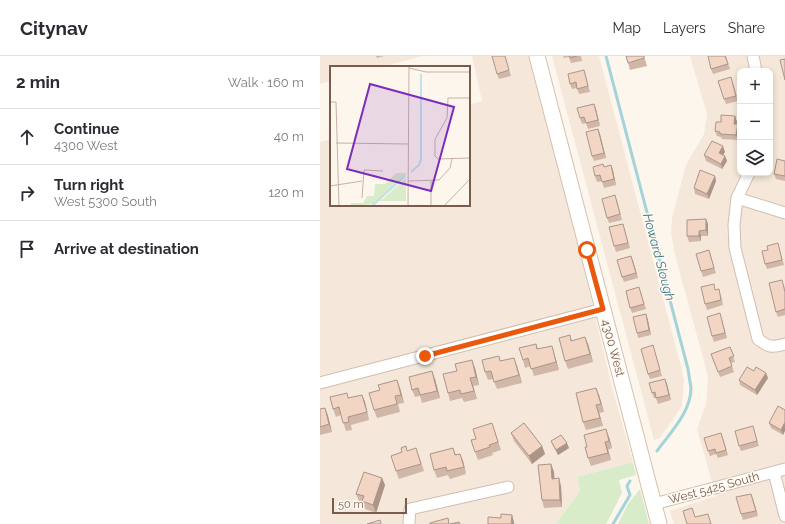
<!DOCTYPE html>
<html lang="en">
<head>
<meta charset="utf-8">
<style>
  body { margin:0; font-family:Raleway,sans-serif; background:#f7f7f7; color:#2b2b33 }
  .controls { position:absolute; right:12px; top:12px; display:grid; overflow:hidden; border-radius:8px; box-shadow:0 2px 6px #0003 }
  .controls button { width:36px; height:36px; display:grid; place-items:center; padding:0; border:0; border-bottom:1px solid #e1e1e2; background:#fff; color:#2b2b33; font:20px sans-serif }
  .scale { position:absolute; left:12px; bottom:10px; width:75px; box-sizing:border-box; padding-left:4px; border:2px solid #7a5c4d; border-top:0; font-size:11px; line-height:14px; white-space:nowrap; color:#7a5c4d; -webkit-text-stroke:3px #fffaf3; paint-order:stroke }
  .stop { position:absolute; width:12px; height:12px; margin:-9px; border:3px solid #ea580c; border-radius:50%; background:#fff }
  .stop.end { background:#ea580c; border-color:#fff; box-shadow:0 1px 4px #0008 }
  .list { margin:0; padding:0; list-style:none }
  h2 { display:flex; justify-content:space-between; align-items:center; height:52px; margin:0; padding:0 16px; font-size:17px }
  h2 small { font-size:13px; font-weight:400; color:#7c7c81 }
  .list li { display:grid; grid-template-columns:26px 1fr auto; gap:12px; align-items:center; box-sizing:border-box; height:56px; padding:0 16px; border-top:1px solid #e1e1e2 }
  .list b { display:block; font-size:15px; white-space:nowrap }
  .list p { margin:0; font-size:13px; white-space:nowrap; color:#7c7c81 }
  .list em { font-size:13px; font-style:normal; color:#7c7c81 }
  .icon { flex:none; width:22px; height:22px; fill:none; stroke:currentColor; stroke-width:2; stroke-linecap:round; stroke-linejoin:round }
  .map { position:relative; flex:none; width:465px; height:468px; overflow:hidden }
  header { display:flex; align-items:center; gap:24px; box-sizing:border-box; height:56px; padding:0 20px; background:#fff; border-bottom:1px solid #e1e1e2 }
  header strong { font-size:19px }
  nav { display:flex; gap:22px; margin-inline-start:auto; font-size:14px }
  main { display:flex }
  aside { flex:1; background:#fff }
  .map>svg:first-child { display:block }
</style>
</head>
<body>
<header>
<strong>Citynav</strong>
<nav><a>Map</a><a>Layers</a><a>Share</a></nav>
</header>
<main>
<aside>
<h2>2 min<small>Walk · 160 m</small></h2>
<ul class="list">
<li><svg class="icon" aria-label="ahead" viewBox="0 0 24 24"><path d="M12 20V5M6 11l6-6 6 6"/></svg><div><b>Continue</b><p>4300 West</p></div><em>40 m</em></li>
<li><svg class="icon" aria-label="right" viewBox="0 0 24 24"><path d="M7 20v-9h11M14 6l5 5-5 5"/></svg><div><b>Turn right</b><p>West 5300 South</p></div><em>120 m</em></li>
<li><svg class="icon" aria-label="arrive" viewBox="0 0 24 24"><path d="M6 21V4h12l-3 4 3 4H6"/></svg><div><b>Arrive at destination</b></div></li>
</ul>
</aside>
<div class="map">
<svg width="465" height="468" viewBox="0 0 465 468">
  <rect width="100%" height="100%" fill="#fdf6ec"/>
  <!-- residential -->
  <g fill="#f5e8da" fill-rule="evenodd">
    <path d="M0,0H102L62,11H11V25L0,28Z"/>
    <path d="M152,0H213L292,331L313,406L257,421L260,435L236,468H0V86L11,83V149H149V49L162,45Z"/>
    <path d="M232,0H279L362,314L364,325L362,350L340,382L334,384Z"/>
    <path d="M370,0H465V468H354L350,455L396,440L377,373L386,348L388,320L355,199L351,176L352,162L366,109L384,78L387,58ZM420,15H450V117H420Z"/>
  </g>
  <!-- green -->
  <g fill="#d8ecc9">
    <path d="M313,406L316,419L299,424L302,437L286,468H236L260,435L257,421Z"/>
    <path d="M320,433L329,468H298L308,448Z"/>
  </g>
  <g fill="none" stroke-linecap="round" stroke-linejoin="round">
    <!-- stream -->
    <g stroke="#a5d3da" stroke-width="3">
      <path d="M286,0L368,313C369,319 370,326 371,332C371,356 350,377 337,395"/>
      <path d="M293,468L310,439L307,430L310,425"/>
    </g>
    <!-- street casing -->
    <g stroke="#d1beb0" stroke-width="13">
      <g id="street">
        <path d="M433,0L436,15"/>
        <path d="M429,117L417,142L414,169L415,192L438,283C448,291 452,292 465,288"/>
        <path d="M417,142L465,157"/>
        <path d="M0,327L283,253"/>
        <path d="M454,416L465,460"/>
        <path d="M334,448L465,413"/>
        <path d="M89,468L90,453L188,431"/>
      </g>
    </g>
    <!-- secondary casing -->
    <g stroke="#d6c0b0" stroke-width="17">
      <path id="secondary" d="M217,0L339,468"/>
    </g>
    <!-- street -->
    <use href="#street" stroke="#fff" stroke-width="11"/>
    <!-- secondary -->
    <use href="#secondary" stroke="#fff" stroke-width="15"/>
  </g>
  <!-- wall -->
  <g fill="#d1b7a8">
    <path d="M56,0H64L57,2Z"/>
    <path d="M185,0L191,20L179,23L177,18Z"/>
    <path d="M243,0H261L262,5L251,7L249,1L244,2Z"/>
    <path d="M324,0L327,10L310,14L308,7Z"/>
    <path d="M406,0L410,13L393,18L391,13Z"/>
    <path d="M264,14L270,36L259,38L257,32L252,33L250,28Z"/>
    <path d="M413,27L418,45L406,48L404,43Z"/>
    <path d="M274,48L280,70L268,73L266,67L262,68L260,62Z"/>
    <path d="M415,60L417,66V68H418L419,73L418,84L402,83L401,81L397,80L395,75L401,66Z"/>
    <path d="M278,73L286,102L274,105L272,100Z"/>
    <path d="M405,96L403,98L405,100L407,105L402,113L386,105L384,99Z"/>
    <path d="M465,105V125L456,123L454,118Z"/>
    <path d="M291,109L296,129L284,132L282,125L277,126L275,120L284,111Z"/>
    <path d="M395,120L396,125L389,143L375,138L374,132Z"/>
    <path d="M297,144L302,164L289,167L287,162Z"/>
    <path d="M386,163L388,168V180H381V185L369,186L367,180Z"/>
    <path d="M303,168L310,192L296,196L294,190Z"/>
    <path d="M458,187L464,209L447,213L445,208L448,194Z"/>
    <path d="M389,194L396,217L383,221L381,215Z"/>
    <path d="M313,205L318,222L304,226L302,221Z"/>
    <path d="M464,229L465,234V259L458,261L456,256Z"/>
    <path d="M319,231L326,253L312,257L310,252Z"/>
    <path d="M396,234L401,239L403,249L387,254L385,248Z"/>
    <path d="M326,258L331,279L318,282L317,277Z"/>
    <path d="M402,263L407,282L394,286L392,280Z"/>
    <path d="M250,279L252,285L268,288L273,306L248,313L245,305Z"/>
    <path d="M216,288L218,293L234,297L239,314L214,320L211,310L205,312L203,304Z"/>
    <path d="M333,289L342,320L330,323L328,318Z"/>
    <path d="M410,291L415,306L411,307L414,316L400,321L391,298Z"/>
    <path d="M181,305L197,310L202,327L177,333L173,323L168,324L165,316Z"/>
    <path d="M155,312L159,329L153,330L157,343L144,346L142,342L130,345L128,337Z"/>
    <path d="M434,315L446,317L448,322L437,339L420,329L419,324Z"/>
    <path d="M115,323L120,342L102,347L100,340L95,341L92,334Z"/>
    <path d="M345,323L351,344L338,348L336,342H334L332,337Z"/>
    <path d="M80,332L84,347L78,348L80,356L57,362L54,354Z"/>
    <path d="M42,339L45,346L49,364L31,369L32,374L26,375L21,359L16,361L13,353L29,342Z"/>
    <path d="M279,339L284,356L279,357L283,370L266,374L263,366Z"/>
    <path d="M5,352L8,360L12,376L0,379V353Z"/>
    <path d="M465,354L463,379L451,372L449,367Z"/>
    <path d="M433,370L439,390L421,395L419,390Z"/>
    <path d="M175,375L181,394L172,397L173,399L158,404L155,396L156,383Z"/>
    <path d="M191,377L222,390L225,398L212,408L194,385Z"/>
    <path d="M289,381L292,392L288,394L291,404L271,410L268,402Z"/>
    <path d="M403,382L408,399L398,402L396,398L390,400L388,395Z"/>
    <path d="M231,385L249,392L238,399L233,390Z"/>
    <path d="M133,392L136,399L140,398L143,405L146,418L130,423L128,419L117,422L114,414Z"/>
    <path d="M87,395L99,400L104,415L79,423L76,415Z"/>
    <path d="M231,408L234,416V423L241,430L242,451L224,452L222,444Z"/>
    <path d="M62,422L65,429L56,457L45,453L43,446L39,445L36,438Z"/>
    <path d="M431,438L438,460L423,464L421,458Z"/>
  </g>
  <!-- shaded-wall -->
  <g fill="#aa9588">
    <path d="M274,48L276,53L280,70L278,64Z"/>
    <path d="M415,60L417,66L416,73L414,68Z"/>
    <path d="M418,68L419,73L418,84L416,79Z"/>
    <path d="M278,73L280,78L286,102L284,97Z"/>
    <path d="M403,90L405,96L401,102L399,97Z"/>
    <path d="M405,100L407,105L402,113L401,108Z"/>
    <path d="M291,109L293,114L296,129L294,123Z"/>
    <path d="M395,120L396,125L389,143L387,138Z"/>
    <path d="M386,163L388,168V180L386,174Z"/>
    <path d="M379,175L381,180V185L379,180Z"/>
    <path d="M311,200L313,205L318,222L316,217Z"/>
    <path d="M326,258L328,264L331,279L329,274Z"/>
    <path d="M265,281L268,288L273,306L270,298Z"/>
    <path d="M232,290L234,297L239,314L236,306Z"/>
    <path d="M194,302L197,310L202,327L199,319Z"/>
    <path d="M152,304L155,312L159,329L156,321Z"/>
    <path d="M112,315L115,323L120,342L117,335Z"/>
    <path d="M446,317L448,322L437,339L435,334Z"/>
    <path d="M150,322L153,330L157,343L154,335Z"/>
    <path d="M345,323L347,328L351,344L349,339Z"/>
    <path d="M77,324L80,332L84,347L81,339Z"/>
    <path d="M276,332L279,339L284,356L281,348Z"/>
    <path d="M42,339L45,346L49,364L47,356Z"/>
    <path d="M276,349L279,357L283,370L280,362Z"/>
    <path d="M5,352L8,360L12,376L9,368Z"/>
    <path d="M465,366V375L463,379L461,374Z"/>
    <path d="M286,373L289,381L292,392L289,385Z"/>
    <path d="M285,386L288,394L291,404L288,397Z"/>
    <path d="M247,387L249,392L238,399L236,394Z"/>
    <path d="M222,390L225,398L212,408L209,400Z"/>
    <path d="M140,398L143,405L146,418L144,411Z"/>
    <path d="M231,408L234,416L235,430L232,423Z"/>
    <path d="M62,422L65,429L56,457L53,449Z"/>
    <path d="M239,422L241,430L242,451L240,444Z"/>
    <path d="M431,438L433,443L438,460L436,455Z"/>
    <path d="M192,459L194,466V468H191Z"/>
  </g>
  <!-- building -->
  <g fill="#f3d5c3" stroke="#aa9588">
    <path d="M172,0H185L189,14L177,18Z"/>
    <path d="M249,0H257L250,2Z"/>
    <path d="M306,0H324V2L308,7Z"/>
    <path d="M388,0H405L408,8L391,13Z"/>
    <path d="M465,3V24L460,4Z"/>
    <path d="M264,14L268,30L257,33L256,26L250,28L248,18Z"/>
    <path d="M411,21L416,40L404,43L398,25Z"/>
    <path d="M274,48L278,64L266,67L264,61L260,62L257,52Z"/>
    <path d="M401,59L415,60L414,68H418L416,79L400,78V76L395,75L396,66H401Z"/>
    <path d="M278,73L284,97L272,100L266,76Z"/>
    <path d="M392,85L403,90L399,97L405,100L401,108L384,99Z"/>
    <path d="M457,103L465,105V120L454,118Z"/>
    <path d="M283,108L284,111L291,109L294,123L282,126L280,119L275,120L273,111Z"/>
    <path d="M380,114L395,120L387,138L374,132Z"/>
    <path d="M295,139L300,158L287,162L282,143Z"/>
    <path d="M386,163V174L379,175V180H367V164Z"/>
    <path d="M303,168L308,187L294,190L289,171Z"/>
    <path d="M458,187L462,204L445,208L442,195L448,194L447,190Z"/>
    <path d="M389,194L394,212L381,215L376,198Z"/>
    <path d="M311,200L316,217L302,221L297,204Z"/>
    <path d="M462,224L465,236V253L456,256L449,227Z"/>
    <path d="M394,228L395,234L399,233L401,244L385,248L381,231Z"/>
    <path d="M319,231L324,248L310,252L306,235Z"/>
    <path d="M400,257L405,277L392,280L387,261Z"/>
    <path d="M326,258L329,274L317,277L313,261Z"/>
    <path d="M250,279L251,285L265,281L270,298L245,305L239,282Z"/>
    <path d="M216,288L217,293L232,290L236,306L211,313L208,302L203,304L199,292Z"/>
    <path d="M333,289L340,314L328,318L321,293Z"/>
    <path d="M410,291L414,300L409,302L412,310L398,316L391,298Z"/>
    <path d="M179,300L180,305L194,302L199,319L174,326L171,315L165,316L162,304Z"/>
    <path d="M152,304L156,321L150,322L154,335L141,338L140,334L128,337L123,318L137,315L135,308Z"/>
    <path d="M427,311L434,315L436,311L446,317L435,334L419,324Z"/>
    <path d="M112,315L117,335L100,339L98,332L92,334L89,321Z"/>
    <path d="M345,323L349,339L336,342L335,336L332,337L329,327Z"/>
    <path d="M77,324L81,339L75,340L77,348L54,354L49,337L60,334L58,329Z"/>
    <path d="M276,332L281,348L276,349L280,362L263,366L256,337Z"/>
    <path d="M27,337L28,342L42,339L47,356L28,361L29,366L23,367L19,351L13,353L10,341Z"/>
    <path d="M458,350L465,354V366L461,374L449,367Z"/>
    <path d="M5,352L9,368L0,371V353Z"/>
    <path d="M172,367L178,386L169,389L170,391L155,396L151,384L156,383L153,373Z"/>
    <path d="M204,367L222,390L209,400L191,377Z"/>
    <path d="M433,370L437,385L419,390L415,375Z"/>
    <path d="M286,373L289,385L285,386L288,397L268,402L265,391H267L264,379Z"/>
    <path d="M401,377L406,394L396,397L395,393L388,395L384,382Z"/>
    <path d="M241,379L247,387L236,394L231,385Z"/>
    <path d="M86,390L87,395L96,392L101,408L76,415L71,400L82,396L81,392Z"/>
    <path d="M133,392L135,399L140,398L144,411L127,415L126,411L114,414L110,398Z"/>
    <path d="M231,408L232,423L239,422L240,444H222L218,409Z"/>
    <path d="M44,416L62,422L53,449L42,445L44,440L36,438Z"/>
    <path d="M431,438L436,455L421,458L416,441Z"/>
    <path d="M372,452L375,461L388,458L391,468H367L363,455Z"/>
    <path d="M181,458L192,459L191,468H168V461L181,462Z"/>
    <path d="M128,462L129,468H110V467Z"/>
    <path d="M60,464L61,468H47Z"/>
    <path d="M139,466L140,468H130Z"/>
  </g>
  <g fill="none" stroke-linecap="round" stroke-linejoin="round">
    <!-- route -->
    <path stroke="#ea580c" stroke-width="5" d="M105,300L283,253L267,194"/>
  </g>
  <g text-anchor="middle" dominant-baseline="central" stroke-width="3" stroke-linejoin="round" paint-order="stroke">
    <!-- street labels -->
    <g font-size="12" fill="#7a5c4d" stroke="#fffaf3">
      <text transform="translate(293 292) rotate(75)">4300 West</text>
      <text transform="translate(394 432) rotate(-15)">West 5425 South</text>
    </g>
    <!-- water labels -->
    <g font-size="13" font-style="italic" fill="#437c86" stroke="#fffaf3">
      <text transform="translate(339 201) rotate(75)">Howard Slough</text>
    </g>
  </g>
  <!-- overview -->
  <g transform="translate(10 10)">
    <rect width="140" height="140" fill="#fdf6ec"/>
    <path d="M66,107H76V109L44,138L21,140V137H33L37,130H44L45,118H55ZM76,112V135H48L53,133Z" fill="#d8ecc9"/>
    <path fill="none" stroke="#bfe3e8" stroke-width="2" d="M81,106L89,99L91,93V8M42,140L75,110"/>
    <path fill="none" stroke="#c5b3a7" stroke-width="1" d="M79,2L96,6H140M140,32H118L117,52L105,73V90L108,93L140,92M0,36H6L9,140M6,77L78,78M78,115L109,114L120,102L122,93M0,120L32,115M32,132L34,104L53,105M78,140L79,0M101,140V115M114,140L140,113"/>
    <path fill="#7b2cbf" fill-opacity="0.15" stroke="#7b2cbf" stroke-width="2" d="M40,18L124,41L101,125L17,103Z"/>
    <rect width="140" height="140" fill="none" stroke="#7a5c4d" stroke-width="2"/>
  </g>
</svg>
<div class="controls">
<button>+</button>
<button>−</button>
<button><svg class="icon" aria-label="layers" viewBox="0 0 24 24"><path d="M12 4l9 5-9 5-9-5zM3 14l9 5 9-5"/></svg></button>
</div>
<div class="scale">50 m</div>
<div class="stop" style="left:267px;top:194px"></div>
<div class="stop end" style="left:105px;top:300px"></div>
</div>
</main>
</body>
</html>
